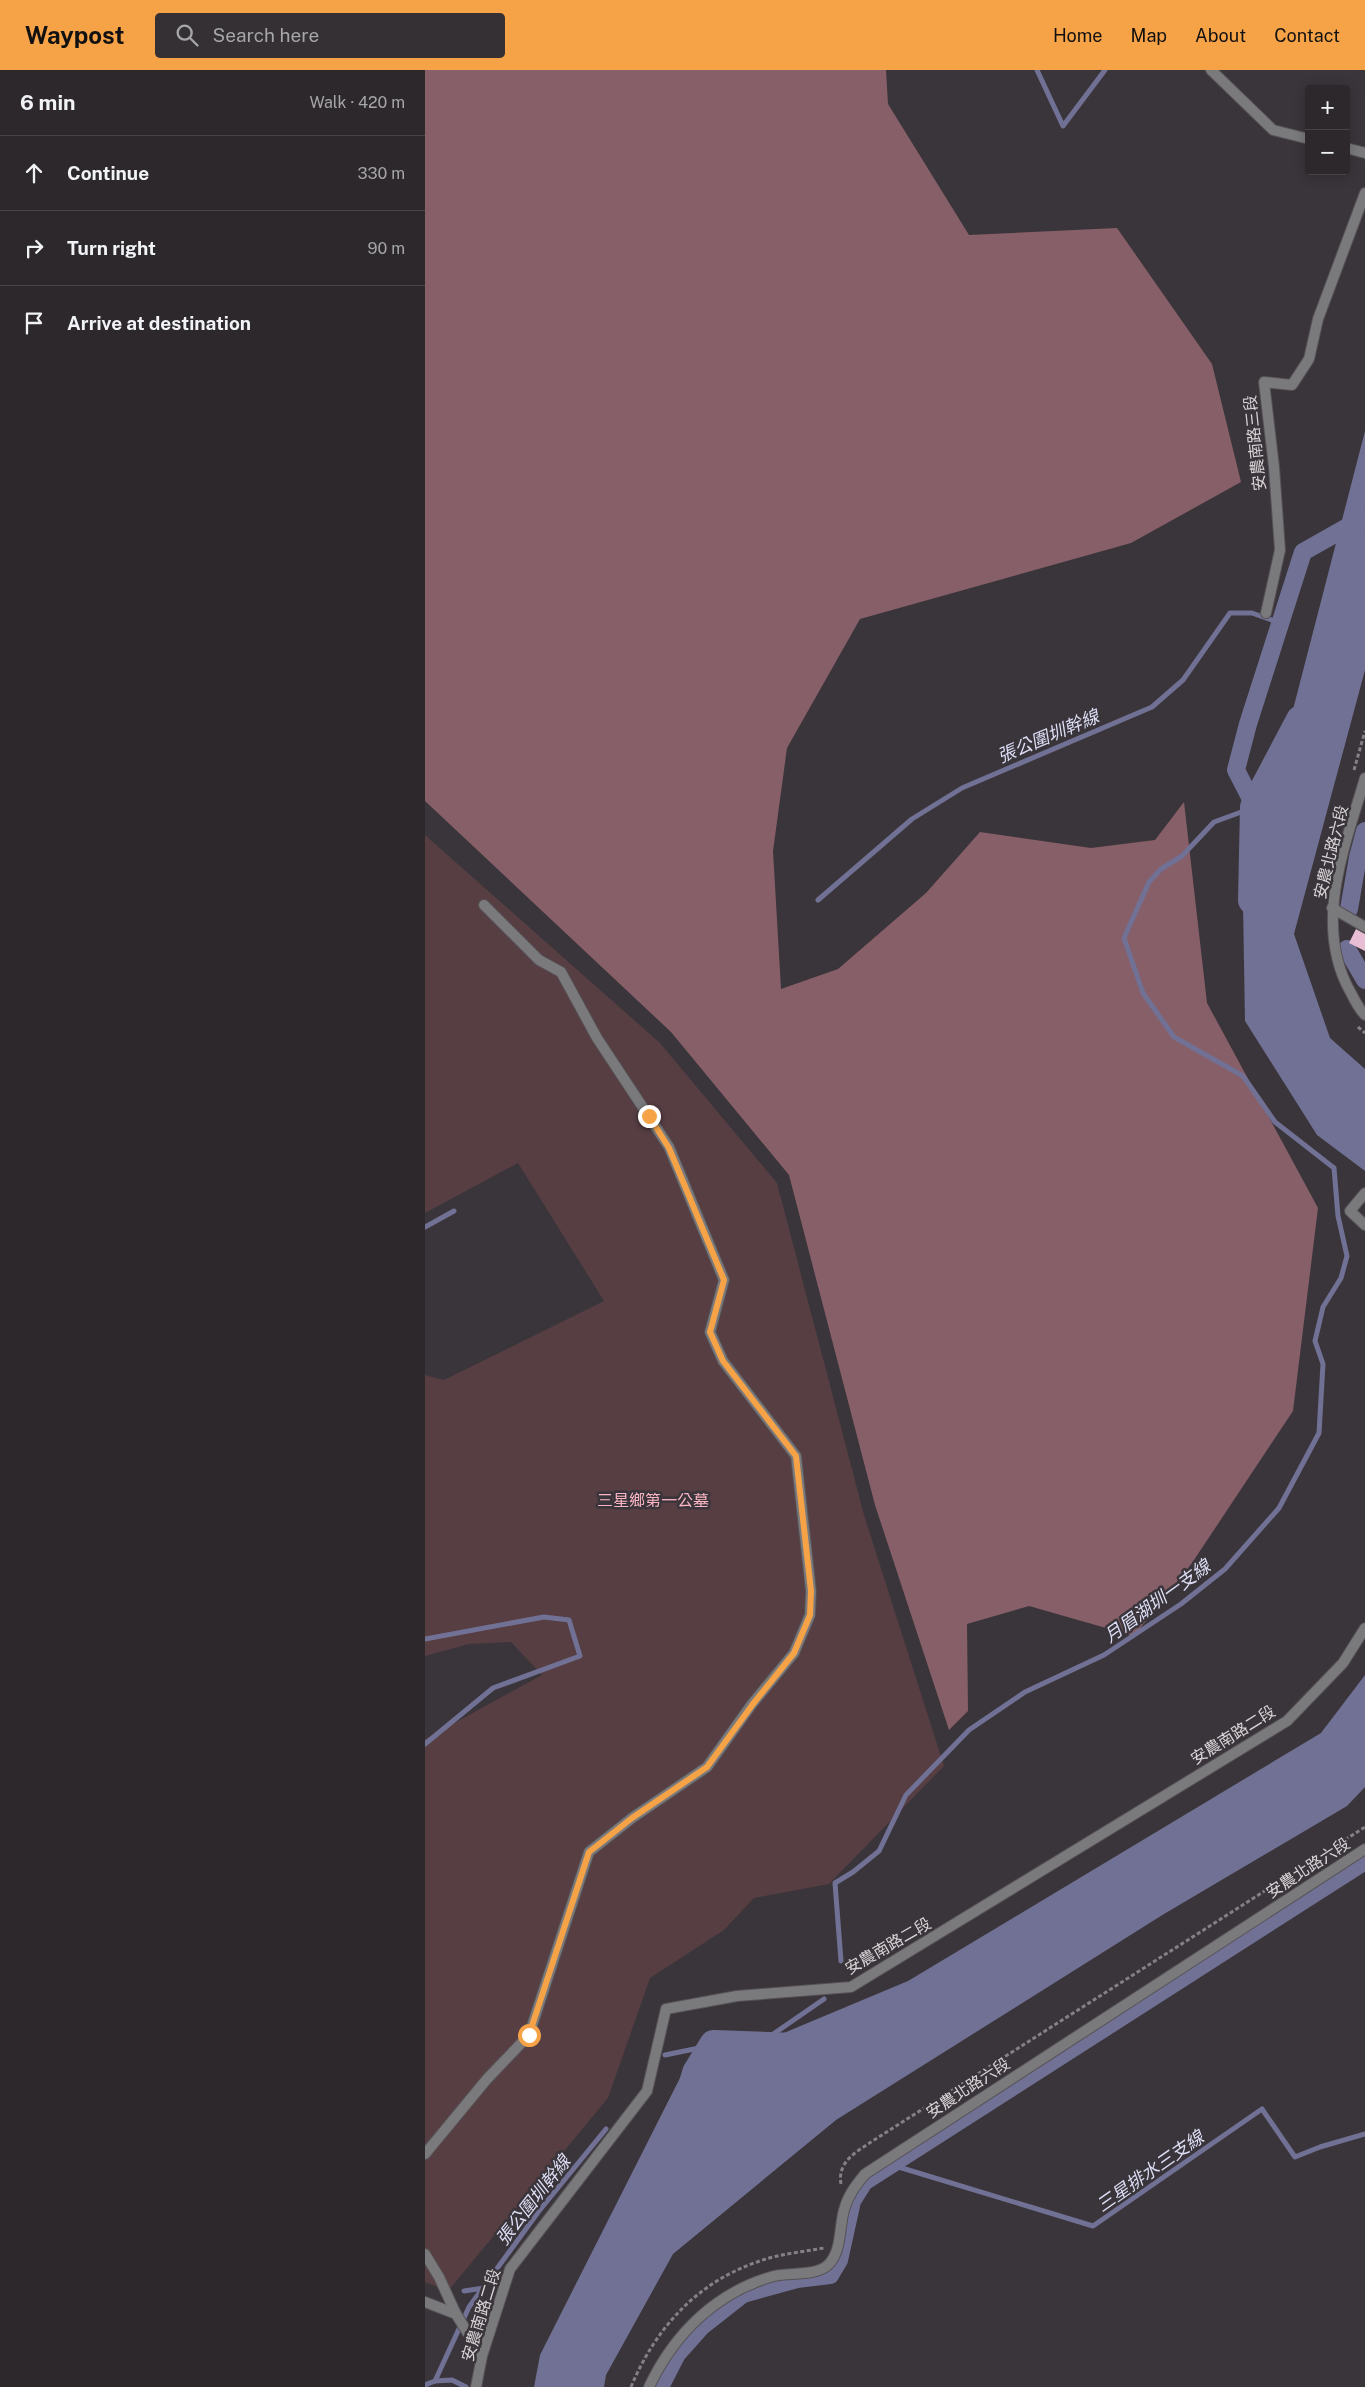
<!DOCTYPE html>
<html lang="en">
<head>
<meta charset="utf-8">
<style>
  body { margin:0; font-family:"Public Sans","Noto Sans TC",sans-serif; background:#343034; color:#f1f3f6 }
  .controls { position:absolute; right:15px; top:15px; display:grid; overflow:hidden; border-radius:5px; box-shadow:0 2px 12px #0003 }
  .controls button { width:45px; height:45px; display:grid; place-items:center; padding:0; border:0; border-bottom:1px solid #484448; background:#2c282c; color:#f1f3f6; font:25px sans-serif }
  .stop { position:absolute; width:15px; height:15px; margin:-11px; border:4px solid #f6a247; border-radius:50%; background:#fff }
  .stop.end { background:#f6a247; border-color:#fff; box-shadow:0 1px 5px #0008 }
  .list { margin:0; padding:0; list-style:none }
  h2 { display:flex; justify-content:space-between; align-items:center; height:65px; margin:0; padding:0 20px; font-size:21px }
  h2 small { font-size:16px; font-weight:400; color:#a6a6a9 }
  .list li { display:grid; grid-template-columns:32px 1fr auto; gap:15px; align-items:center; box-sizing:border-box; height:75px; padding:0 20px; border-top:1px solid #484448 }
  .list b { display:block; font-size:19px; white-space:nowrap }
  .list em { font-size:16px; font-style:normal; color:#a6a6a9 }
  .icon { flex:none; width:28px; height:28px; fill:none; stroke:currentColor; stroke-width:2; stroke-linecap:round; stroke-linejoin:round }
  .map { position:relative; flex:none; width:940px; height:2317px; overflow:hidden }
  header { display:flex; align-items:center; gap:30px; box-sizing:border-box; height:70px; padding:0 25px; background:#f6a247; color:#111 }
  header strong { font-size:24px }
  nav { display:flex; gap:28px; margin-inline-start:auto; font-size:18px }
  .search { width:350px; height:45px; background:#343034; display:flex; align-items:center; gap:12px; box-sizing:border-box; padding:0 18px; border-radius:5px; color:#a6a6a9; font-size:19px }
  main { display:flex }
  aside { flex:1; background:#2c282c }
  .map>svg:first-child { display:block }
</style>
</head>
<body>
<header>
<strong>Waypost</strong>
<div class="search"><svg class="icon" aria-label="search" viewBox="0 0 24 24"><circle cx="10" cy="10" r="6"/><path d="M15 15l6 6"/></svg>Search here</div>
<nav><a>Home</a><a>Map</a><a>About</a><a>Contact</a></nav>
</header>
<main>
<aside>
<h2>6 min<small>Walk · 420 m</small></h2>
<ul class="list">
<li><svg class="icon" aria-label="ahead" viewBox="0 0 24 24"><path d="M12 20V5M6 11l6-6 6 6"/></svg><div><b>Continue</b></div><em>330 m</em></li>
<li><svg class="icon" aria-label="right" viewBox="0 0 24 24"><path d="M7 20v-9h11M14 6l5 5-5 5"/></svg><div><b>Turn right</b></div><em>90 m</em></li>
<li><svg class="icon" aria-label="arrive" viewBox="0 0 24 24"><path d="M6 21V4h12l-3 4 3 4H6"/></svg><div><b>Arrive at destination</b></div></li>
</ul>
</aside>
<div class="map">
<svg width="940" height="2317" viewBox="0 0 940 2317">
  <rect width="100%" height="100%" fill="#3a353a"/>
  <!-- green -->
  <path fill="#563e43" d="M0,765L235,973L352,1113L439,1445L519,1696L404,1814L329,1828L299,1860L225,1908L183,2028L23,2221L0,2212V1669L117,1605L86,1572L44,1574L0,1586V1305L19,1310L179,1231L93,1093L0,1143Z"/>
  <!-- forest -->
  <path fill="#875f68" d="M0,0H461L463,34L544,165L692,158L787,294L816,412L706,473L435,549L362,678L348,781L356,919L413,899L501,823L555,762L666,778L730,770L759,732L782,933L893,1138L868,1341L767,1493L709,1566L604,1536L542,1554L543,1641L524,1660L450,1435L364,1105L246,962L0,731Z"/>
  <!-- water -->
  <g fill="#717195">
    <path d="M940,361V600L869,864L905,968L940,999V1101L892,1065L820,951L818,833Z"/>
    <path d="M940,1605V1717L922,1736L739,1844L411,2050L248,2184L181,2305L179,2317H109L115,2285L256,2006L483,1911L896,1663Z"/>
  </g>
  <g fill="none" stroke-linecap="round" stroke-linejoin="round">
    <!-- stream -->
    <g stroke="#717195" stroke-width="5">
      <path d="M612,0L638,56L680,0"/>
      <path d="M393,830L487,749L537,718L727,637L758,610L805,543H827L855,553"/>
      <path d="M0,1157L29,1141"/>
      <path d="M0,1569L119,1547L144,1550L155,1586L68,1618L0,1674"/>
      <path d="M416,1891L410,1813L428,1802L454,1781L481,1725L544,1660L600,1622L679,1585L756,1534L800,1499L854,1438L894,1363L898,1294L890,1271L898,1237L916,1208L922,1186L913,1146L909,1098L850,1052L818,1006L749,967L718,923L699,868L724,812L736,799L757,786L789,752L830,737"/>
      <path d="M331,1976L399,1929"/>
      <path d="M240,1985L289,1975"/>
      <path d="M467,2095L668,2156L837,2039L870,2087L895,2077L940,2064"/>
      <path d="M39,2221L59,2218"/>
      <path d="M10,2311L27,2310L41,2317"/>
      <path d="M0,2315L10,2311L44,2237L114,2141L181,2059"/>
    </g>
    <!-- canal -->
    <g stroke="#717195" stroke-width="18">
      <path d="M830,737L811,700L823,654L878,482L940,447"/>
      <path d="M924,839L933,787L940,761"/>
      <path d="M922,879L940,910"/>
      <path d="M235,2317L252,2284L276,2257L318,2224L372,2209L405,2205L414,2190L427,2131L439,2112L940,1791"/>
    </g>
    <!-- river -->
    <g stroke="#717195" stroke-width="30">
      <path d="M828,830L830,737L876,650"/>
      <path d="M262,2038L272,2003L289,1975L371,1978"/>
    </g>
  </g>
  <!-- building -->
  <path fill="#e7bed4" d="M931,859L940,864V881L924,873Z"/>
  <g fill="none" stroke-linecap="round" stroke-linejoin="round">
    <!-- service casing -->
    <g stroke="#565256" stroke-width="12">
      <g id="service">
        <path d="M786,0L848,60L884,69"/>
        <path d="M921,78L940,83"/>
        <path d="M841,543L855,480L849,397L839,312L867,315L884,289L893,249L940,123"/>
        <path d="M940,708C920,777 887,855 926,923C930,931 934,939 940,945"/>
        <path d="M907,838L940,857"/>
        <path d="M940,1123L925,1141L940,1155"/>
        <path d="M0,2084L62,2009L104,1965L164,1782L207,1748L282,1697L327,1634L369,1583L385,1545L386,1521L371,1386L298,1291L285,1262L299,1210L244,1077L172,968L136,902L114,890L59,835"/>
        <path d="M0,2184L14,2207L31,2244"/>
        <path d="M0,2232L31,2244L57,2286"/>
        <path d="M51,2317L57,2286L85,2199L222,2021L241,1939L312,1926L426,1917L862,1651L918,1593L940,1558"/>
        <path d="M224,2317C249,2264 291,2222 349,2206C365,2202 391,2207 404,2194C417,2180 414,2157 419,2140C423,2125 431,2115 440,2104L940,1779"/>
      </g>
    </g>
    <!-- path -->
    <g stroke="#848084" stroke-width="3" stroke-dasharray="4 2.5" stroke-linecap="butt">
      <path d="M929,700L940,661"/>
      <path d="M933,957L940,963"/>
      <path d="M416,2114C412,2092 431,2082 446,2072L940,1757"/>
      <path d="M206,2317C230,2259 271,2213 332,2192C353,2184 377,2182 399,2178"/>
    </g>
    <!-- service -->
    <use href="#service" stroke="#7a797c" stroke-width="10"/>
  </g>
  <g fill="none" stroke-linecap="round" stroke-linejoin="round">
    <!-- route -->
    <path stroke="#f6a247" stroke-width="6" d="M104,1965L164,1782L207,1748L282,1697L328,1634L369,1583L385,1545L386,1521L371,1386L298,1291L285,1262L299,1210L244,1078L224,1046"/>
  </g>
  <g text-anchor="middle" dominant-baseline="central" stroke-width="5" stroke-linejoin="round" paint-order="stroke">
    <!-- street labels -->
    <g font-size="16" fill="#d7d4d7" stroke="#3a353a">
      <text transform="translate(830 373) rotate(-96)">安農南路三段</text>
      <text transform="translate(906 782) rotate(-76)">安農北路六段</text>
      <text transform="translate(808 1665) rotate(-32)">安農南路二段</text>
      <text transform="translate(883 1798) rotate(-33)">安農北路六段</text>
      <text transform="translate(463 1876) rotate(-30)">安農南路二段</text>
      <text transform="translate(543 2018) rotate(-33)">安農北路六段</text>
      <text transform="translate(56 2245) rotate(-73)">安農南路二段</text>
    </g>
    <!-- park labels -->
    <g font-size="16" fill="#fbb4c3" stroke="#3a353a">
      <text x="228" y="1430">三星鄉第一公墓</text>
    </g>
    <!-- water labels -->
    <g font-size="18" font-style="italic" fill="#dcddf5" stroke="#3a353a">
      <text transform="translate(623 666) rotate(-23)">張公圍圳幹線</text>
      <text transform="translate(732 1531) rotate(-36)">月眉湖圳一支線</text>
      <text transform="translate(725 2101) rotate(-35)">三星排水三支線</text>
      <text transform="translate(108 2130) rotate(-52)">張公圍圳幹線</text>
    </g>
  </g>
</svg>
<div class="controls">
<button>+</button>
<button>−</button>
</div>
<div class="stop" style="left:104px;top:1965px"></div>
<div class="stop end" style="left:224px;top:1046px"></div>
</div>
</main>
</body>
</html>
